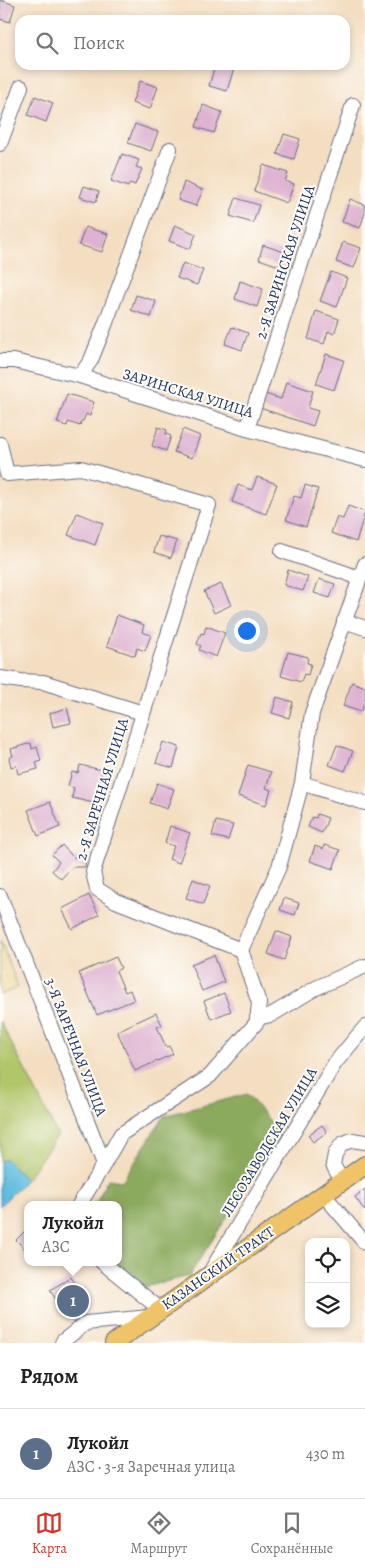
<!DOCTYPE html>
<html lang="ru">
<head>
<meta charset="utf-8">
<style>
  body { margin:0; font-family:Alegreya,serif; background:#f2f2f2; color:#222 }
  .controls { position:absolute; right:15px; bottom:15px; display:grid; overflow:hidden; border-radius:10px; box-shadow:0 2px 8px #0003 }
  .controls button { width:45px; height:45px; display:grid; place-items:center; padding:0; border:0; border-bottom:1px solid #e0e0e0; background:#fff; color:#222; font:25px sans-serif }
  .you { position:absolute; left:246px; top:630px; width:18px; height:18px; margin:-12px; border:4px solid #fff; border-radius:50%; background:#1a73e8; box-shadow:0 0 0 8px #1a73e833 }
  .badge { display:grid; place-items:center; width:32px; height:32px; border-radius:50%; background:#d93025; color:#fff; font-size:16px; font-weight:700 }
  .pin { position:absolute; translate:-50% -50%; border:2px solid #fff; box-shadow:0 1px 5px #0006 }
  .popup { position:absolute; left:24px; top:1201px; width:98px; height:65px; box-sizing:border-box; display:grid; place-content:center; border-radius:10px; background:#fff; filter:drop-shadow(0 1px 4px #0005); font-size:16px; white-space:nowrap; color:#767676 }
  .popup b { font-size:19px; color:#222 }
  .popup::after { content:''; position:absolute; left:50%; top:100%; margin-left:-10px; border:10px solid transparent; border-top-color:#fff }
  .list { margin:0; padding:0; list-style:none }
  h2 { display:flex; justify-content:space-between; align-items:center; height:65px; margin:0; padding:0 20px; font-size:21px }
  h2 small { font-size:16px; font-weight:400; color:#767676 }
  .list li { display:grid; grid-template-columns:32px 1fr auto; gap:15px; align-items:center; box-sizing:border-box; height:90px; padding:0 20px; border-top:1px solid #e0e0e0 }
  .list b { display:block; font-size:19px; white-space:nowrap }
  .list p { margin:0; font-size:16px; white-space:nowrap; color:#767676 }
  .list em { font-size:16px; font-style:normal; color:#767676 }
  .icon { flex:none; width:28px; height:28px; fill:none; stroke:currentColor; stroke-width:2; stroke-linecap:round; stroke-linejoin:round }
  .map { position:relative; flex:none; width:365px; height:1343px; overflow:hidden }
  .search { position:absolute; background:#fff; box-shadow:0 2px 8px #0003; left:15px; right:15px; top:15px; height:55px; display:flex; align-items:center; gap:12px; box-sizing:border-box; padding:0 18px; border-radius:15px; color:#767676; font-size:19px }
  .sheet { height:155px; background:#fff }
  nav { display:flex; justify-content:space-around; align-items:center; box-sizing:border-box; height:70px; border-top:1px solid #e0e0e0; background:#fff; font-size:14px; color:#767676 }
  nav a { display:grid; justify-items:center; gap:2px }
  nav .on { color:#d93025 }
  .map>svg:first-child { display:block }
</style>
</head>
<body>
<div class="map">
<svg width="365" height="1343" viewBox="0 0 365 1343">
  <rect width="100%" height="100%" fill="#fdfcf7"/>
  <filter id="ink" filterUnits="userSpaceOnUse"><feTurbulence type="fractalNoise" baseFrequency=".02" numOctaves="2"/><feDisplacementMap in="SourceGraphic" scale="10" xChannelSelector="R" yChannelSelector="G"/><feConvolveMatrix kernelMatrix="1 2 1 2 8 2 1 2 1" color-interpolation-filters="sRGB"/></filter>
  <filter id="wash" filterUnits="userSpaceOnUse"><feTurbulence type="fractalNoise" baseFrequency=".0096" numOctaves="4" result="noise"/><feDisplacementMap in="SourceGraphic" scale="20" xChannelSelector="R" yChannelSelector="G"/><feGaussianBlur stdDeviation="1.12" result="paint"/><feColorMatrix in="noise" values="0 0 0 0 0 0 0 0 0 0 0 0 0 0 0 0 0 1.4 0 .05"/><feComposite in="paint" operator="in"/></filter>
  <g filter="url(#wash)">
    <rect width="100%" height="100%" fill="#f4dec1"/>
    <!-- green -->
    <path fill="#b1c569" stroke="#667a64" d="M0,1021L58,1135L26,1180L6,1159L0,1161Z"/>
    <!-- forest -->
    <path fill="#8caa5d" stroke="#546c5e" d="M247,1094L281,1134L189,1276L141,1288L113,1262H118V1205H95L108,1179L122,1181L164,1116Z"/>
    <!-- sand -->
    <path fill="#eeda9e" stroke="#84847e" d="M0,940L18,987L0,995Z"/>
    <!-- water -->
    <path fill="#61bddf" stroke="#3e769e" d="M6,1159L26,1180L0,1206V1161Z"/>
    <g id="blocks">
      <!-- building -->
      <g fill="#deb2d0">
        <path d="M0,0L15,5L10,22L0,19Z"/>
        <path d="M215,65H224L234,68L227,91L209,86Z"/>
        <path d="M140,81L158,87L150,109L132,103Z"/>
        <path d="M35,96L53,103L46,122L28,115Z"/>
        <path d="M203,105L222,112L214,133L196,127Z"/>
        <path d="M135,124L158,132L151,151L128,143Z"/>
        <path d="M284,134L300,139L294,159L277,154Z"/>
        <path d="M122,154L139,160L136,167L142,169L135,185L130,183L128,187L111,181Z"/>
        <path d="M263,165L288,173L285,181L294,184L287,203L254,191Z"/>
        <path d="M184,182L203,190L196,206L178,200Z"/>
        <path d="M84,186L99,191L96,202L80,197Z"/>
        <path d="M236,198L259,205L253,223L230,216Z"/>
        <path d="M350,199L365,205V213L360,228L342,222Z"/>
        <path d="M175,225L196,234L190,249L169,241Z"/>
        <path d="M85,227L108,234L102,252L79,245Z"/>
        <path d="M343,242L361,248L354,268L336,262Z"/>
        <path d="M263,245L284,252L279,266L259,259Z"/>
        <path d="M183,263L203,270L197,285L177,278Z"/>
        <path d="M331,272L347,278L337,307L320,301Z"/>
        <path d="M240,281L263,289L257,307L235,299Z"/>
        <path d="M136,295L156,301L151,317L131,310Z"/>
        <path d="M316,311L339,319L334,334L328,331L324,344L308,339Z"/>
        <path d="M232,327L248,333L242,350L225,344Z"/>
        <path d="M326,354L344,360L334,390L316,384Z"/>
        <path d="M286,382L313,391L308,408L318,411L313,426L260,408L265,394L281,399Z"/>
        <path d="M67,394L94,402L90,416L86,414L83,421H81L80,426L68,422L67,426L57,423Z"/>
        <path d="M158,427L167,430L166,434L171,436L166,451L152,446Z"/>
        <path d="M183,429L200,436L192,458L174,452Z"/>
        <path d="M257,477L277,484L266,514L232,502L238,485L252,490Z"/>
        <path d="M305,485L318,489L306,527L286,520L294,496L301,498Z"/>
        <path d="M348,506L365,512L356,542L331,533L337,517L343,519Z"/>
        <path d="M77,513L103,523L95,545L68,535Z"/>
        <path d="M159,536L177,541L171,558L154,552Z"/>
        <path d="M288,570L308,577L303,591L284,585Z"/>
        <path d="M319,579L335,584L330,598L314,593Z"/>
        <path d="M221,584L231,605L214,613L204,591Z"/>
        <path d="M117,615L144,625L142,632L151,635L145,651L137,648L135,656L107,646Z"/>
        <path d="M206,626L225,633L216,657L199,650L201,646L197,644L201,633L204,634Z"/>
        <path d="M288,652L308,657L307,663L311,664L308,675L304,674L301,682L281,676Z"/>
        <path d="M352,682L365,687V701L361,712L343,706Z"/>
        <path d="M277,697L293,702L289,718L272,713Z"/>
        <path d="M67,708L71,723L53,727L50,713Z"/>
        <path d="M163,742L179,747L173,768L156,763Z"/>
        <path d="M31,743L32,749L37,747L41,761L36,763L38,769L18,774L16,765L11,767L9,758L13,756L11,749Z"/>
        <path d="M337,745L353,751L345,771L329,765Z"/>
        <path d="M80,765L102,770L94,803L72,798L74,788L68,786L72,772L78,773Z"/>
        <path d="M248,765L271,772L266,788L271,790L266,805L238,796Z"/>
        <path d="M157,783L174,789L167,809L150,803Z"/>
        <path d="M50,802L60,827L38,836L28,810Z"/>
        <path d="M317,814L328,818L322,833L308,827L312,817L316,818Z"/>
        <path d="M216,821L233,825L228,840L212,836Z"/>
        <path d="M170,826L190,833L179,863L169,859L174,846L165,843Z"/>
        <path d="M62,845L73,857L86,858L85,867H72L61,879L52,871L59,862L52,855Z"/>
        <path d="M324,845L340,850L333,869L310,861L315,846L323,849Z"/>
        <path d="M193,879L210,886L203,904L186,898Z"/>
        <path d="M89,895L99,915L72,929L62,909Z"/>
        <path d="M284,898L299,903L295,915L280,910Z"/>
        <path d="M276,931L292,937L284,960L268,954Z"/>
        <path d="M214,955L224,982L202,991L191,964Z"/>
        <path d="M116,957L121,968L116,971L125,992L130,990L134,1000L97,1015L79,973Z"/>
        <path d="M224,993L231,1011L211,1019L204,1001Z"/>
        <path d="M156,1013L162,1025L157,1027L166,1047L169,1046L173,1054L135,1071L117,1031Z"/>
        <path d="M322,1125L327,1132L313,1142L308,1135Z"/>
        <path d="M365,1189V1211L355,1197Z"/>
        <path d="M26,1230L28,1232V1246L25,1249L16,1240Z"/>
        <path d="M71,1277L89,1306L68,1319L50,1290Z"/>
      </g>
    </g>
  </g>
  <g filter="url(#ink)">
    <use href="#blocks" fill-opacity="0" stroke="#676c81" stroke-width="1"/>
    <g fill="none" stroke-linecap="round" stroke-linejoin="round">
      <!-- minor casing -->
      <g stroke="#676c81" stroke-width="16">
        <g id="minor">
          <path d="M0,144L21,87"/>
          <path d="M0,361H14L80,376L247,429L365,460"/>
          <path d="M80,376L91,360L105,325L170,149"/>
          <path d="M247,429L353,105"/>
          <path d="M0,444L7,474L81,468L209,505L93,872L97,889L116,901L241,950L259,1003L257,1022L210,1076L121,1134L104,1164"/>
          <path d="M360,578L365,564"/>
          <path d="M344,621L365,628"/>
          <path d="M0,678L21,681L43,682L143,713"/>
          <path d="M302,783L365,803"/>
          <path d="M0,896L104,1164L79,1205"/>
          <path d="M241,950L279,867L302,783L312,713L360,578L282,551"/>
          <path d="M257,1018L271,1015L316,988L365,966"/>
          <path d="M342,1181L333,1165L335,1154L342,1144L352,1140L365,1142"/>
          <path d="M323,1194L365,1243"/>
          <path d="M102,1262L160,1309"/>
          <path d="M209,1274L335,1063L365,1027"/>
          <path d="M62,1343L63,1341L86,1323L149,1317"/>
        </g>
      </g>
      <!-- major casing -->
      <g stroke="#676c81" stroke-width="20">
        <path id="major" d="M114,1343L365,1165"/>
      </g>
      <!-- minor -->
      <use href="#minor" stroke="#fff" stroke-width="14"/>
      <!-- major -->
      <use href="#major" stroke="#efc469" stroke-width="18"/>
    </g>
  </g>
  <g text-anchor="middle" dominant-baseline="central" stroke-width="4" stroke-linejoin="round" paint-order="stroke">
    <!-- street labels -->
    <g font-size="15" fill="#1b2f5e" stroke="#fdfcf7">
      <text transform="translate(285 262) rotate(-72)">2-Я ЗАРИНСКАЯ УЛИЦА</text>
      <text transform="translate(188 393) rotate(17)">ЗАРИНСКАЯ УЛИЦА</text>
      <text transform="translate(102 789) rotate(-73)">2-Я ЗАРЕЧНАЯ УЛИЦА</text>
      <text transform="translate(76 1047) rotate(69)">3-Я ЗАРЕЧНАЯ УЛИЦА</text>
      <text transform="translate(269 1142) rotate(-59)">ЛЕСОЗАВОДСКАЯ УЛИЦА</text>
      <text transform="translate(218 1268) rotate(-35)">КАЗАНСКИЙ ТРАКТ</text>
    </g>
  </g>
</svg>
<div class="controls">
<button><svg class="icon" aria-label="locate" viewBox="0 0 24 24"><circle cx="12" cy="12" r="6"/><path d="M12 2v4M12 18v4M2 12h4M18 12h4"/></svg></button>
<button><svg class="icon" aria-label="layers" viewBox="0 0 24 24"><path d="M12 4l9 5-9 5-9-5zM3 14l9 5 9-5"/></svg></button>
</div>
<div class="you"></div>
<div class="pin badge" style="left:73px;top:1301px;background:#5c6f8a">1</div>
<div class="popup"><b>Лукойл</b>АЗС</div>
<div class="search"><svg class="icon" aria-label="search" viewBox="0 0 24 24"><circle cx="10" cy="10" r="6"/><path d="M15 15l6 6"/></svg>Поиск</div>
</div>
<section class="sheet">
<h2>Рядом<small></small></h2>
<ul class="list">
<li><span class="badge" style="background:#5c6f8a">1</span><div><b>Лукойл</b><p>АЗС · 3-я Заречная улица</p></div><em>430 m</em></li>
</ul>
</section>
<nav>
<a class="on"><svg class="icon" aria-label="map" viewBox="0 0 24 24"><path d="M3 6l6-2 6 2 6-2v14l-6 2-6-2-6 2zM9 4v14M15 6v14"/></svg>Карта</a>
<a><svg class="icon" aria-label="directions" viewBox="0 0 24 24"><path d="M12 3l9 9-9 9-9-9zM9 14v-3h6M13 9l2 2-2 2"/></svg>Маршрут</a>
<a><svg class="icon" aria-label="saved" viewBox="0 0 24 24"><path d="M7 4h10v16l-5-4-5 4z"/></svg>Сохранённые</a>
</nav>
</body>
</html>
